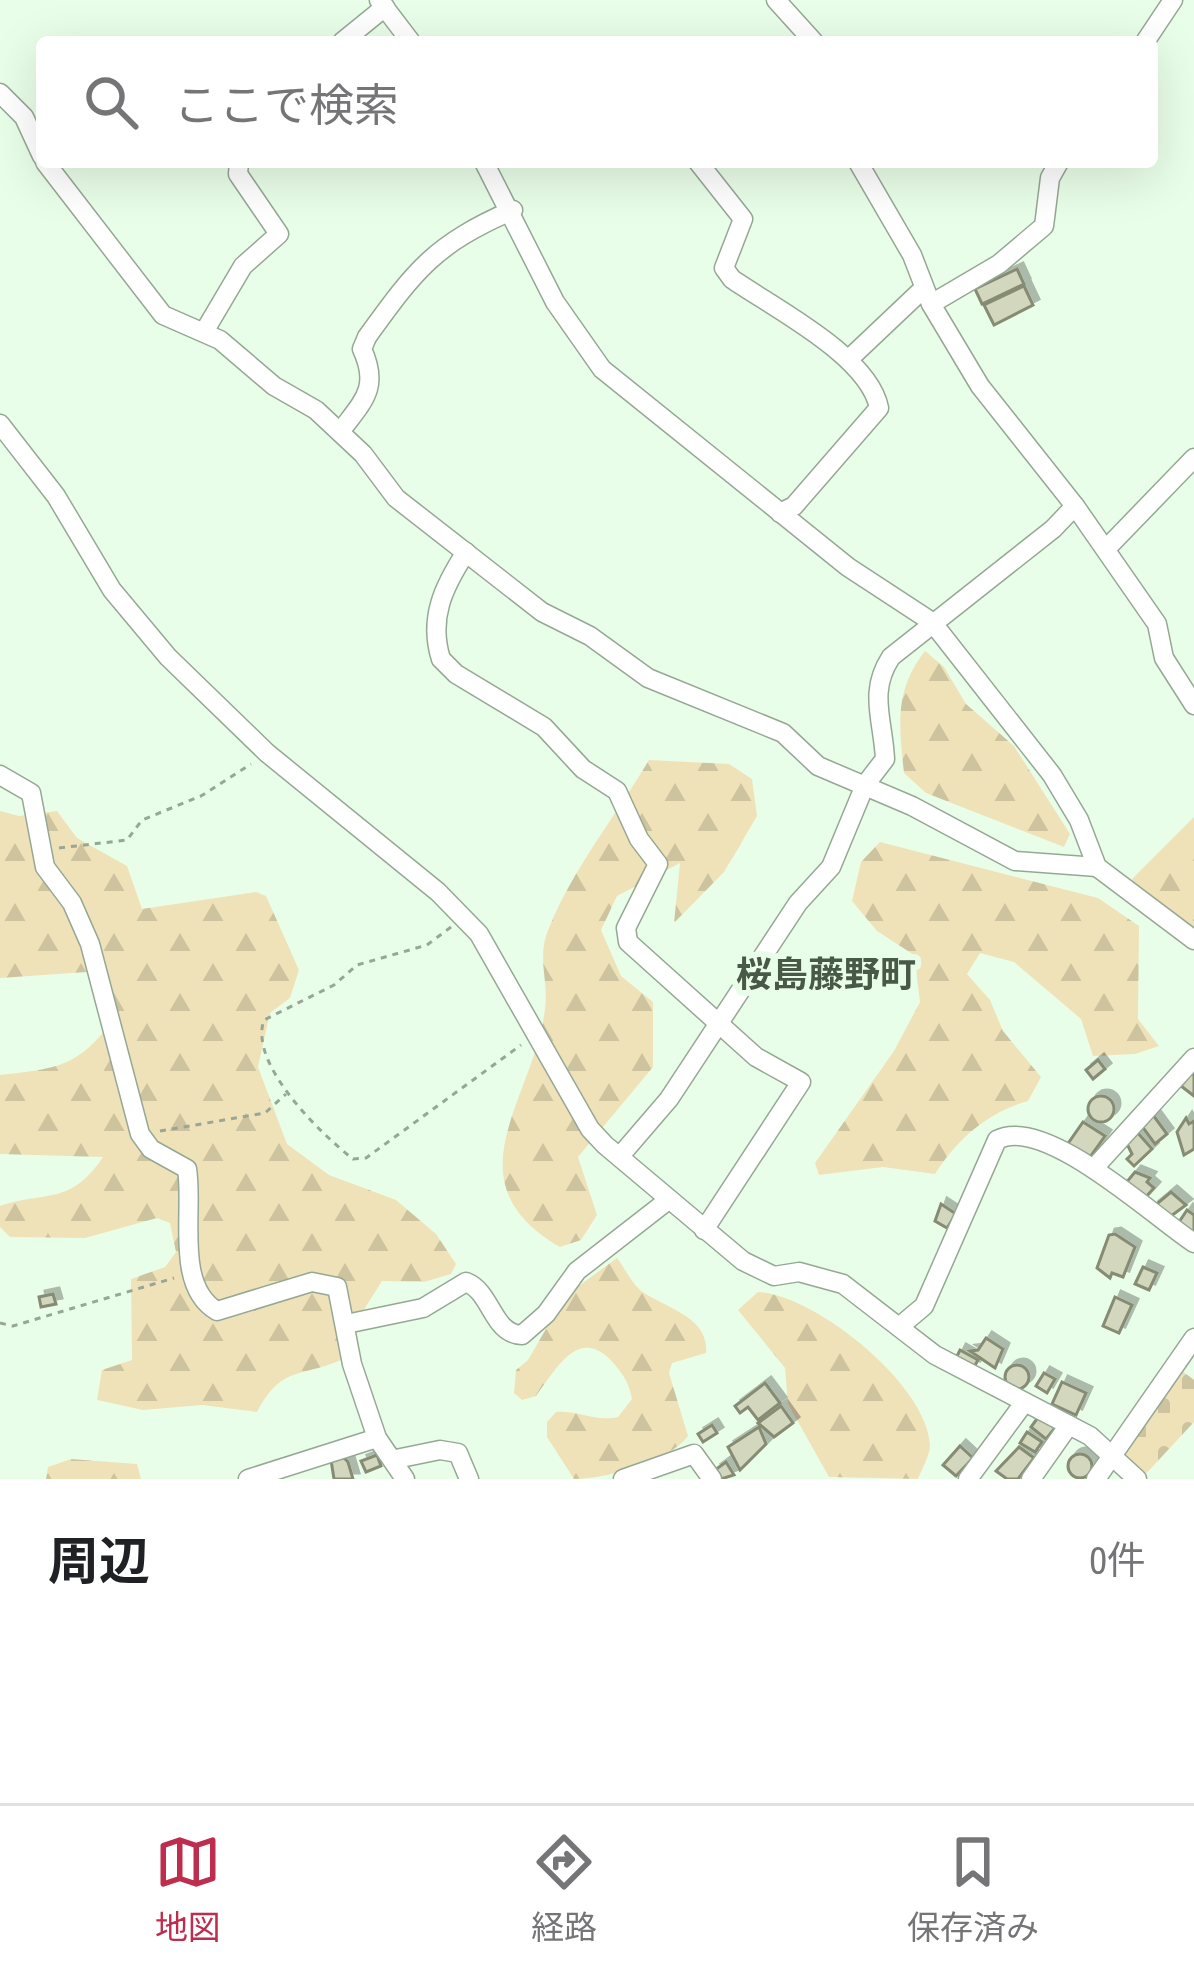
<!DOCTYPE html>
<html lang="ja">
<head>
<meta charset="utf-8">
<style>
  body { margin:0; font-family:"Archivo Narrow","Noto Sans JP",sans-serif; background:#f6f6f6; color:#202124 }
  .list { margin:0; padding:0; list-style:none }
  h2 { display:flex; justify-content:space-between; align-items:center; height:156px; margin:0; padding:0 48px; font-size:51px }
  h2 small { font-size:39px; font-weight:400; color:#757577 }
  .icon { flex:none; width:66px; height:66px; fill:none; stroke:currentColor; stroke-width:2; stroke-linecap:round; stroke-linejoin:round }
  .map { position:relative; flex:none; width:1194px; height:1479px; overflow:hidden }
  .search { position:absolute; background:#fff; box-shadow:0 12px 48px #0002; left:36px; right:36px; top:36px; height:132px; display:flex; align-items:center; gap:30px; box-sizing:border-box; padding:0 42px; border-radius:12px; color:#757577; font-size:45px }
  .sheet { height:324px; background:#fff }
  nav { display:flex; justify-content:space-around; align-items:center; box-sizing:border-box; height:168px; border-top:3px solid #e0e0e0; background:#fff; font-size:33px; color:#757577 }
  nav a { display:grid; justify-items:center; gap:6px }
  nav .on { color:#bd2d4e }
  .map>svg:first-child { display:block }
</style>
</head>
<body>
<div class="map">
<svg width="1194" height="1479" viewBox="0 0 1194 1479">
  <defs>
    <pattern id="forest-firs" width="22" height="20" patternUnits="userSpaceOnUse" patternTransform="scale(3)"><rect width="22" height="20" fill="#f0e2b8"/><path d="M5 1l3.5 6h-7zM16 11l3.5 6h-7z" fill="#cec39f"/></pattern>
    <pattern id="cemetery-stones" width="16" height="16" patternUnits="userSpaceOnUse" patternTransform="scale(3)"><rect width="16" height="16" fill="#f0e2b8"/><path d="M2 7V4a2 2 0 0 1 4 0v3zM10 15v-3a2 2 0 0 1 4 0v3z" fill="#cec39f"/></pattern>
    <filter id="shadow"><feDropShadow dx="6" dy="-6" stdDeviation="0" flood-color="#0004"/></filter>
  </defs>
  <rect width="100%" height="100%" fill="#e9fee8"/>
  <!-- forest -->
  <g fill="url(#forest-firs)">
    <path d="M925,651L944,667L966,704L1014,746L1070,834L1064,847L926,793L904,773C899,726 894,690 925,651Z"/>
    <path d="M649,760L729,764L752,779L757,816L724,872L674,923L680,863L617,896L601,930L621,976L653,1002V1067L578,1157L597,1215L581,1240L560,1247C447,1181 534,1100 545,1009C549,979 536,958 549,928C572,870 617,814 649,760Z"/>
    <path d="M0,811L19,816L57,811L77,838L127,866L142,909L256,892L266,896L299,970L290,998L270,1013L258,1067L287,1144L329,1175L396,1200L436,1234L456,1264L451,1274L424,1282L382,1281L341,1346V1360C300,1378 282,1365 257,1412L202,1405L143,1410L97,1400L102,1370L132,1360L131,1279L165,1267L176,1252L170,1223L157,1218L85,1238L10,1237L0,1227V1206C48,1190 70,1206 103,1157L0,1154V1075C63,1068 80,1066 118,1013L101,971L0,978Z"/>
    <path d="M1194,817V929L1137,890L1132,879Z"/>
    <path d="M880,842L1098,898L1139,926L1138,1019L1159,1046L1135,1054L1093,1056L1081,1019L1014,962L980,953L967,974L990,1000L1003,1031L1041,1077L1028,1101C988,1112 957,1139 935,1174L883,1167L819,1175L815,1163L894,1051L920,1002L914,955L877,931L852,901L861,862Z"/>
    <path d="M617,1258C624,1267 631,1282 640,1290C662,1307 710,1316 706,1353L672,1363L669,1373L688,1436C669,1462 606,1479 574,1479L547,1437V1422L556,1412C579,1410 594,1422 618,1417L632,1399C629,1384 625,1377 615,1365C580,1323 557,1368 536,1396L522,1400L514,1393L516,1370L528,1360L565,1296Z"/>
    <path d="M758,1292C815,1295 927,1384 930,1445C930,1455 922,1469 918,1479L829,1477L788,1404L785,1368L738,1310Z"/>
    <path d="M71,1459L137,1464L141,1479H46L48,1467Z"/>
  </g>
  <!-- cemetery -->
  <path fill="url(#cemetery-stones)" d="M1181,1370L1194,1380V1422L1142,1478L1121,1460Z"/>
  <!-- building -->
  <g fill="#d2d7bd" stroke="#868b73" stroke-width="3" filter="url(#shadow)">
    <path d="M1017,269L1024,284L982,304L975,289Z"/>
    <path d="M1024,286L1033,305L994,325L984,305Z"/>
    <path d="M1098,1060L1105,1069L1093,1079L1086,1070Z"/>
    <path d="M1191,1073L1194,1075V1096L1181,1086Z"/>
    <circle cx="1101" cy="1109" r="13"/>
    <path d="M1153,1115L1167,1134L1155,1144L1141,1125Z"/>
    <path d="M1186,1118L1189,1124L1194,1121V1149L1184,1155L1177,1132Z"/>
    <path d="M1083,1122L1105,1136L1090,1157L1067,1145Z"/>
    <path d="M1137,1132L1152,1149L1134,1166L1127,1159L1132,1154L1126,1142Z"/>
    <path d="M1135,1172L1150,1178L1147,1182L1154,1188L1143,1200L1125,1184Z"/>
    <path d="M1171,1192L1186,1205L1167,1219L1153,1207Z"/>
    <path d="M941,1204L956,1214L947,1228L935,1221Z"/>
    <path d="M1187,1210L1194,1215V1236L1177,1225Z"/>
    <path d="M1115,1234L1135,1247L1123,1277L1112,1273L1110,1278L1097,1268L1109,1235Z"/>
    <path d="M1143,1267L1157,1273L1149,1290L1135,1284Z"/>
    <path d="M53,1294L56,1304L41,1307L39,1297Z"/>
    <path d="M1115,1297L1132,1305L1119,1333L1103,1326Z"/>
    <path d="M986,1338L1003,1349L995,1368L970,1351L978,1350Z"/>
    <path d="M960,1350L978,1360L974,1367L956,1358Z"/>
    <circle cx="1017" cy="1377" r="12"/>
    <path d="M1044,1373L1055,1379L1047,1393L1036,1386Z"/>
    <path d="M1062,1382L1086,1393L1076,1415L1052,1404Z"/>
    <path d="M765,1383L780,1403L758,1420L748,1407L740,1413L735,1406Z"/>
    <path d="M781,1406L793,1423L774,1437L758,1423Z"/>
    <path d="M1039,1416L1055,1428L1046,1439L1031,1427Z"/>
    <path d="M712,1425L717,1433L703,1442L698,1434Z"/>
    <path d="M759,1427L766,1444L740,1470L728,1447Z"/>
    <path d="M1027,1432L1042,1442L1035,1452L1020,1443Z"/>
    <path d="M960,1446L973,1458L956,1476L943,1465Z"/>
    <path d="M1019,1447L1034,1458L1018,1479H1007L996,1471Z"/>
    <circle cx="1080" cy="1466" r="12"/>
    <path d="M377,1455L381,1466L366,1472L361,1461Z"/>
    <path d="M343,1457L348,1462L353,1479H334L331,1460Z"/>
    <path d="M726,1462L734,1475L721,1479L715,1470Z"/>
  </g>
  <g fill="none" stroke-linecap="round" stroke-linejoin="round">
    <!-- minor casing -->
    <g stroke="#95a894" stroke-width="21">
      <g id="minor">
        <path d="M379,0L411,42"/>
        <path d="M776,0L814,42"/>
        <path d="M342,42L385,7"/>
        <path d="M1145,42L1173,0"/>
        <path d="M0,93L24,117L42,156"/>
        <path d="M45,162L163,315L220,340L274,386L316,410L363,454L396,498L542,612L590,636L648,678L783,733L818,766L912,806L1015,861L1097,867"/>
        <path d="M484,162L555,302L602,369L848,567L932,622L1052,775L1079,820L1097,867L1194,940"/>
        <path d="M698,162L743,219L724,268L732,279C774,308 869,356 879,408L794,506L780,513"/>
        <path d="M858,162L912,255L931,304L980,386L1075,506L1157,624L1164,658L1194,705"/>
        <path d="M931,304L999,264L1044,226L1050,178L1059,162"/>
        <path d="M204,332L243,266L279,234L238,174L239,162"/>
        <path d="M849,359L924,288"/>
        <path d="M0,424L56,496L112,590L168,657L267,753L438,892L479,934L590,1129L605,1145L743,1261L774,1276L799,1272L843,1284L935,1355L1090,1436L1137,1479"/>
        <path d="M340,432C363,401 380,388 362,349L367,337C416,269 435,244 513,210"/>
        <path d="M1106,549L1194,458"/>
        <path d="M466,552C444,586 428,618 441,659L456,674L544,727L583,769L617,791L639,839L658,864L626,928L628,942L756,1057L801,1082L704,1230"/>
        <path d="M0,775L31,793L45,867L72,903L90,944L140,1134L151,1149L187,1169C194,1211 174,1286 217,1311L312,1282L337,1287L352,1364L377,1438L405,1479"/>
        <path d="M620,1156L669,1099L798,903L831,867L865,785L885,759C883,719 868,692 891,657L1053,529L1075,506"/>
        <path d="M1094,1168L1194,1058"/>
        <path d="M346,1324L423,1308L466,1282C492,1292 492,1334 522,1335L546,1314L577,1271L667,1201"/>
        <path d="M899,1327L924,1306L997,1140C1044,1114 1154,1217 1194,1243"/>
        <path d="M396,1459L440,1450L458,1453L469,1479"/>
        <path d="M248,1479L377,1438"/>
        <path d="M623,1479L694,1454L712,1479"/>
        <path d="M968,1479L1024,1403"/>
        <path d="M1031,1479L1069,1425"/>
        <path d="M1096,1479L1194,1338"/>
      </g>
    </g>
    <!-- path -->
    <g stroke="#97a696" stroke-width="3" stroke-dasharray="6 6" stroke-linecap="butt">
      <path d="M59,848L127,840L142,820L201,796L251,764"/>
      <path d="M451,927L427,945L357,965L334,985L264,1020C248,1064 322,1135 353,1159L366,1158L521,1045"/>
      <path d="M160,1131L265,1113L286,1094"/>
      <path d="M0,1323L13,1326L174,1278"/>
    </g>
    <!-- minor -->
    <use href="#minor" stroke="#fff" stroke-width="18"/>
  </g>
  <g text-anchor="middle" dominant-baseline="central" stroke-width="12" stroke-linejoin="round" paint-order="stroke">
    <!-- quarter labels -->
    <g font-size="36" font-weight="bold" fill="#495947" stroke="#e9fee8">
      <text x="826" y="974">桜島藤野町</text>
    </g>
  </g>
</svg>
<div class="search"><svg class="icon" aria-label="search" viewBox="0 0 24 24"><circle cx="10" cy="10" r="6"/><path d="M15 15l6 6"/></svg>ここで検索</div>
</div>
<section class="sheet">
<h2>周辺<small>0件</small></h2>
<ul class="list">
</ul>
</section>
<nav>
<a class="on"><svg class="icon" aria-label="map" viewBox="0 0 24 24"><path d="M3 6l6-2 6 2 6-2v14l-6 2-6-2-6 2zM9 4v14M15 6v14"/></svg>地図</a>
<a><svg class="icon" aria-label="directions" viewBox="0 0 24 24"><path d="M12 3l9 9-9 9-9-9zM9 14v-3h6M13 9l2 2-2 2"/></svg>経路</a>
<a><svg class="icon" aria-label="saved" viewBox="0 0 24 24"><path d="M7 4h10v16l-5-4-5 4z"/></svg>保存済み</a>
</nav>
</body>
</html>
